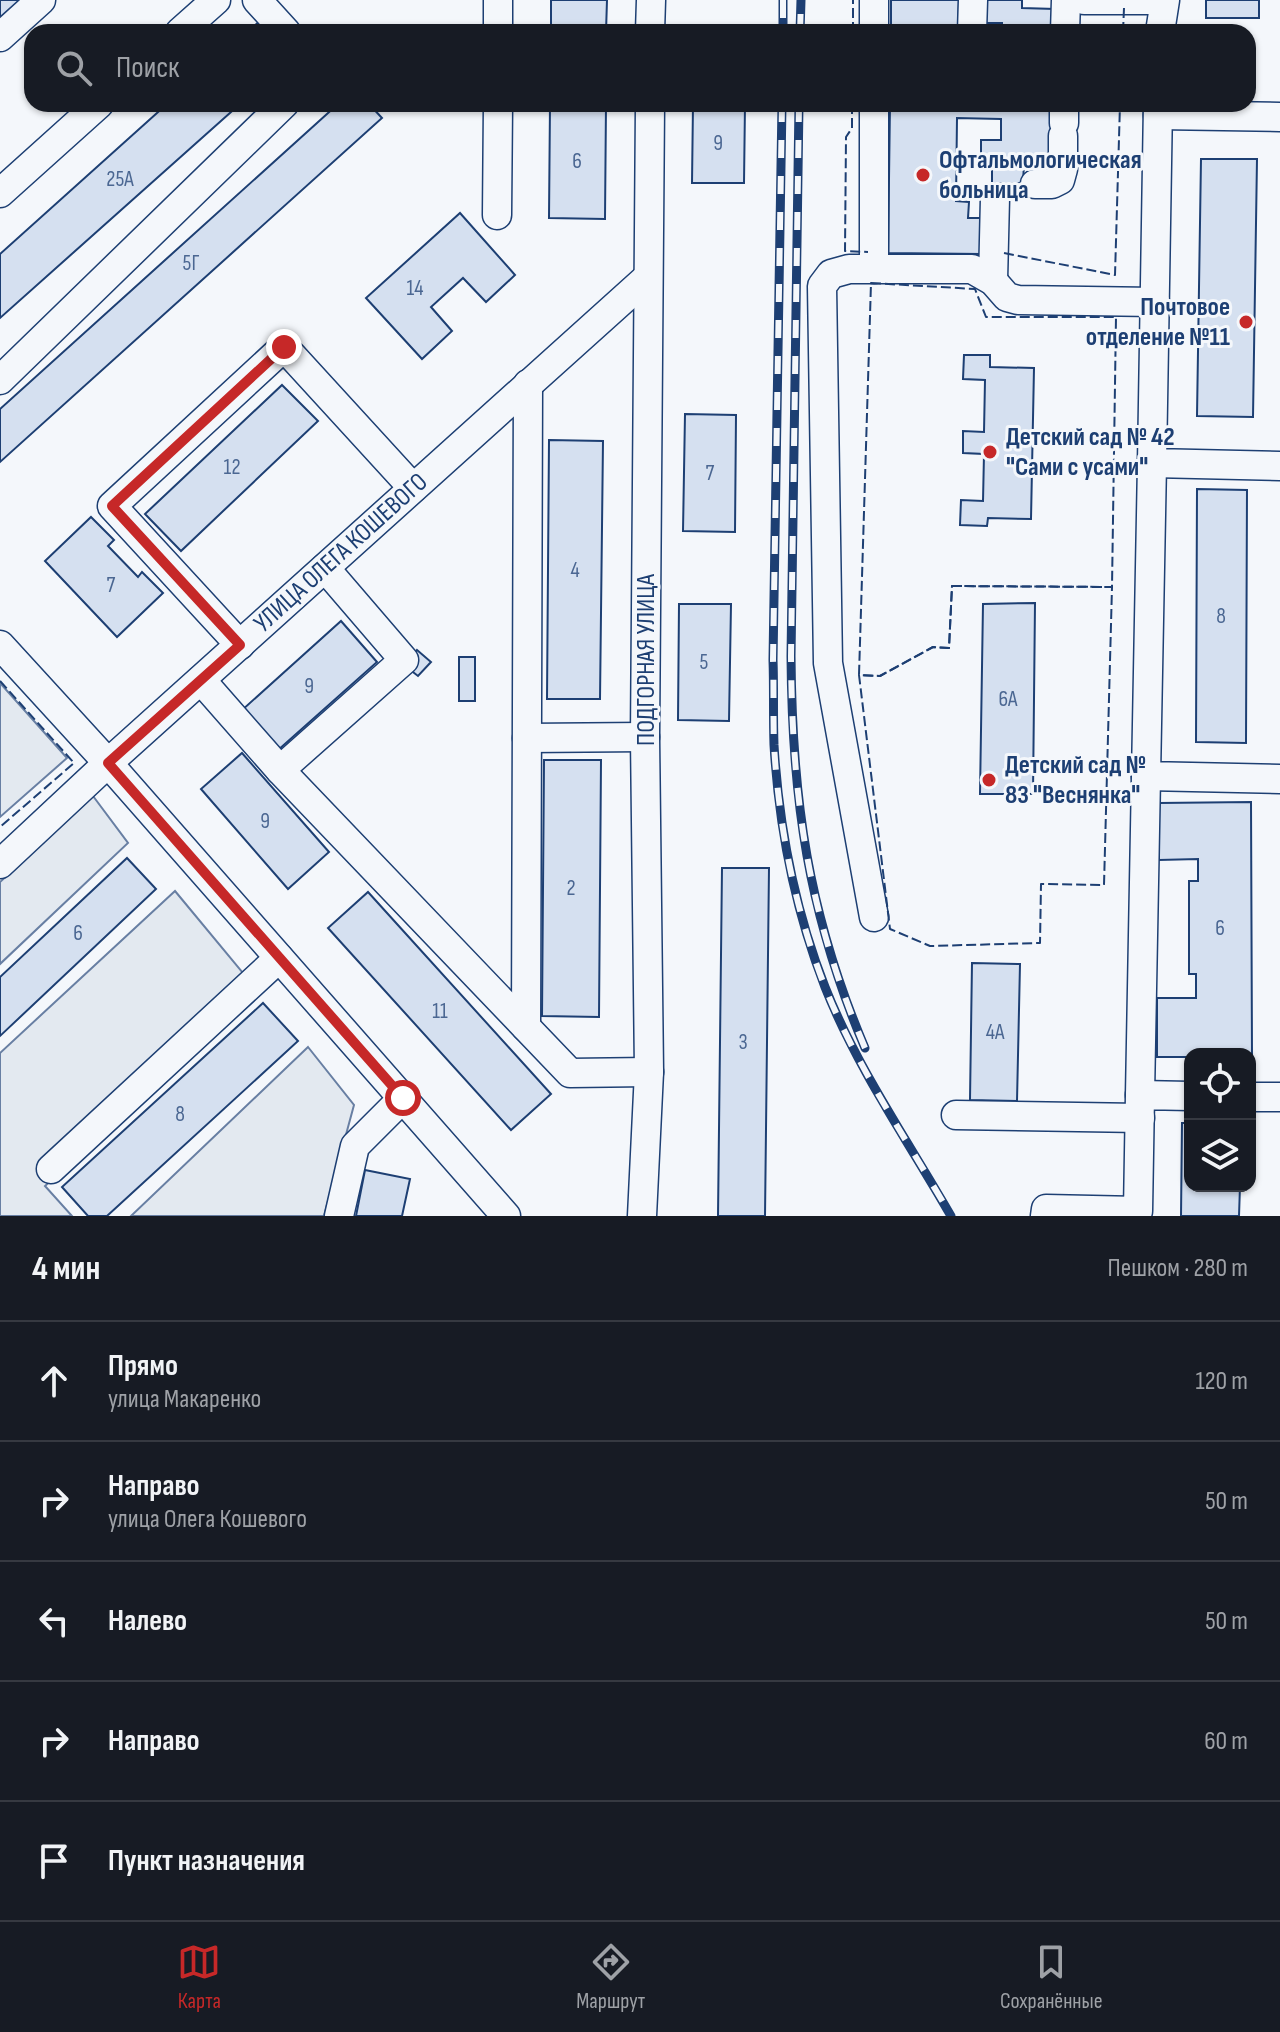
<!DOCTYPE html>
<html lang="ru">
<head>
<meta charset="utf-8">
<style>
  body { margin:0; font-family:"Sofia Sans Condensed",sans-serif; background:#20242c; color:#f1f3f6 }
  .controls { position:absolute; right:24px; bottom:24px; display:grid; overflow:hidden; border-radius:16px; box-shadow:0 2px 6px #0004 }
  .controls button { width:72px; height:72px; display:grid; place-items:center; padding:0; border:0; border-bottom:2px solid #363941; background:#171b24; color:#f1f3f6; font:40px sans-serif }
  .stop { position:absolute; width:24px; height:24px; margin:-18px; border:6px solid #c62828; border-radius:50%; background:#fff }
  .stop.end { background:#c62828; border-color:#fff; box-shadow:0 2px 8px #0008 }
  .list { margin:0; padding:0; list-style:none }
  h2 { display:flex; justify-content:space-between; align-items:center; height:104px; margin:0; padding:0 32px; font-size:34px }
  h2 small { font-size:26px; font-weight:400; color:#9ea1a6 }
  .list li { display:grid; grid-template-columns:52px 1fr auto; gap:24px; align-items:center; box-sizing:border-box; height:120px; padding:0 32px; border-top:2px solid #363941 }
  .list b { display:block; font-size:30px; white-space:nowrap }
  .list p { margin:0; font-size:26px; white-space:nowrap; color:#9ea1a6 }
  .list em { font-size:26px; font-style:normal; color:#9ea1a6 }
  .icon { flex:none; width:44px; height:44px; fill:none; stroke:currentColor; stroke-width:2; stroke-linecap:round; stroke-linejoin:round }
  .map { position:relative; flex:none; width:1280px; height:1216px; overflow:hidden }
  .search { position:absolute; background:#171b24; box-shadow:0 2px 6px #0004; left:24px; right:24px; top:24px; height:88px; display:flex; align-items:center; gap:20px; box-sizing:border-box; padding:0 28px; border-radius:24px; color:#9ea1a6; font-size:30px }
  .sheet { height:704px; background:#171b24 }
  nav { display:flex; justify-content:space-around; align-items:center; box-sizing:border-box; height:112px; border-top:2px solid #363941; background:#171b24; font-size:22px; color:#9ea1a6 }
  nav a { display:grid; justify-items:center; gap:4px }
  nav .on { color:#c62828 }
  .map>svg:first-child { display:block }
</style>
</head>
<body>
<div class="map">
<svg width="1280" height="1216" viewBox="0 0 1280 1216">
  <rect width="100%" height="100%" fill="#f4f7fb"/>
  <!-- green -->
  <g fill="#e3e9f0" stroke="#687fa3" stroke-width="2">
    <path d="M0,683L67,758L0,817Z"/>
    <path d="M93,796L128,843L0,964V882Z"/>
    <path d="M175,891L257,990L45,1186L72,1216H0V1053Z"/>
    <path d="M308,1047L354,1105L324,1216H131Z"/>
  </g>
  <!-- building -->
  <g fill="#d5e0f0" stroke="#1d3f73" stroke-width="2">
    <path d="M0,0H25L0,22Z"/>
    <path d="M551,0H607L606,32H551Z"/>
    <path d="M891,0H959L958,32H891Z"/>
    <path d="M981,0H1022V8L1055,9V32H1002V23H981Z"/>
    <rect x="1206" y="0" width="53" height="18"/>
    <path d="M261,20L273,32H247Z"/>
    <path d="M167,104H240L0,318V254Z"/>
    <path d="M338,104H369L382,118L0,462V409Z"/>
    <path d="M550,104H606L605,219L549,218Z"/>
    <path d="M693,104H745L744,183H692Z"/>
    <path d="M890,104H1054L1053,163H1024L1023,183H992V167H981V140H1001V119L957,118L956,201L969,202L968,218H982L981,254L888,253Z"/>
    <path d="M1201,159H1257L1253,417L1197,416Z"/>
    <path d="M460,213L515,275L486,302L463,278L431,307L452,331L422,359L366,298Z"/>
    <path d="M964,355H990V367L1034,368L1031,519L988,518L987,526L960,525L961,500L983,501L984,454L963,453V431L984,432L985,380L963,379Z"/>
    <path d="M282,385L318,421L181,551L145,514Z"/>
    <path d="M685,414L736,415L735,532L683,531Z"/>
    <path d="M549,440L603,441L600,699H547Z"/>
    <path d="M1197,489L1247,490L1246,743L1196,742Z"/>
    <path d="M91,517L114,540L108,546L138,577L142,572L163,593L117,637L45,561Z"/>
    <path d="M1035,603L1033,794H980L983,604Z"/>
    <path d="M679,604H731L729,721L678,720Z"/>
    <path d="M341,621L377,662L277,751L241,711Z"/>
    <path d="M417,650L431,662L418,676L404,665Z"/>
    <rect x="459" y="657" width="16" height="44"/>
    <path d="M242,753L329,852L288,889L201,789Z"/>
    <path d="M544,760H601L599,1017L542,1016Z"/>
    <path d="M1251,802L1252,1056L1250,1054H1190V1057H1157V998H1196V974H1189V881H1198V859L1159,860V803Z"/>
    <path d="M127,858L156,889L0,1036V977Z"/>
    <path d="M722,868H769L765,1216H718Z"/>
    <path d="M368,892L551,1094L511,1130L328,928Z"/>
    <path d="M972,963L1020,964L1017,1101L970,1100Z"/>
    <path d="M263,1003L298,1041L107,1216H88L62,1187Z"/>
    <path d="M1182,1123H1190V1186H1240L1239,1216H1181Z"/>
    <path d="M365,1170L410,1179L402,1216H356Z"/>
  </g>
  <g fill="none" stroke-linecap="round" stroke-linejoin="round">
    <!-- minor casing -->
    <g stroke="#1d3f73" stroke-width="31">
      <g id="minor">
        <path d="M257,0L286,32"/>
        <path d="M874,0V32"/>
        <path d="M1084,0H1153"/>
        <path d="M180,32L216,0"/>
        <path d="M498,32V0"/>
        <path d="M650,32L651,0"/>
        <path d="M972,32L973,0"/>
        <path d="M1065,32L1066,0"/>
        <path d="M1160,32L1165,0"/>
        <path d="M0,37L41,0"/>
        <path d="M874,104V269"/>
        <path d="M1158,104L1152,463L1280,466"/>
        <path d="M1158,115L1280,117"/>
        <path d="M1064,123V104"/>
        <path d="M1035,184H1052L1060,180L1063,169V136"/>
        <path d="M0,193L99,104"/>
        <path d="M497,215L498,104"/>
        <path d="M993,281L995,198"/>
        <path d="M0,380L284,104"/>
        <path d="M1152,463L1146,776L1280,779"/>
        <path d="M0,645L108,763L506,1216"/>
        <path d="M240,645L112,506L284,347L413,488"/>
        <path d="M201,680L280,770L570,1073L649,1072"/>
        <path d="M527,738L645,737"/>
        <path d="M280,770L404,660L325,568"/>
        <path d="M0,864L108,763L648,277"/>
        <path d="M874,917L828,663L822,286L831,274L849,269H972L993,281L1007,297L1018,300L1155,302"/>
        <path d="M526,1027L528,384"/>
        <path d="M1140,1095L1146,776"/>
        <path d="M1250,1097H1280"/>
        <path d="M956,1115L1140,1118"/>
        <path d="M51,1169L279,958"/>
        <path d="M339,1216L355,1146L403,1098"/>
        <path d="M642,1216L649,1072L645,737L650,104"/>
        <path d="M1045,1216L1046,1209L1138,1211L1140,1095L1190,1096"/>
      </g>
    </g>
    <!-- minor -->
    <use href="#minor" stroke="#f4f7fb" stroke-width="28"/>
    <!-- rail casing -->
    <g stroke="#1d3f73" stroke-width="9">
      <g id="rail">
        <path d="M783,0V32"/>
        <path d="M800,32L801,0"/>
        <path d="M782,104L773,660C774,688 773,717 774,745C779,828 795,910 825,987C857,1068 908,1141 951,1216"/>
        <path d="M799,104L791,656C792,800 808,914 865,1048"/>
      </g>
    </g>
    <!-- rail -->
    <use href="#rail" stroke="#f4f7fb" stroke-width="6" stroke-dasharray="18" stroke-linecap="butt"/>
    <!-- fence -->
    <g stroke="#1d3f73" stroke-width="2" stroke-dasharray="10 4" stroke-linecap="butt">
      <path d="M853,32V0"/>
      <path d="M1123,32L1124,8"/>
      <path d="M852,104V128L846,137L845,251L868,252"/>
      <path d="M1004,253L1115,275L1120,104"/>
      <path d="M871,283L975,289L986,317H1116L1112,587L952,586L949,648L933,647L880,676L859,675Z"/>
      <path d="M952,586L1112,587L1104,885L1041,884L1040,943L930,946L890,929L859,675L880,676L933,647L949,648Z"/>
      <path d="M0,681L74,763L0,827"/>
    </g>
  </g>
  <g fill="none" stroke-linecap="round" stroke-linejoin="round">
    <!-- route -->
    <path stroke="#c62828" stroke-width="10" d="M284,347L112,506L240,645L108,763L403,1098"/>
  </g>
  <!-- markers -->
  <g fill="#c62828" stroke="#f4f7fb" stroke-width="3">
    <circle cx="923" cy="175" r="8"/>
    <circle cx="1246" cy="322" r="8"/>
    <circle cx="990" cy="452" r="8"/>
    <circle cx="989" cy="780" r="8"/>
  </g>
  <g text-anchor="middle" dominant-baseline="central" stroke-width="6" stroke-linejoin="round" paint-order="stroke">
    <!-- number labels -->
    <g font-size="22" fill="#4b6792">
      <text x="718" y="143">9</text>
      <text x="577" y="161">6</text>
      <text x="120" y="179">25А</text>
      <text x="191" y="263">5Г</text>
      <text x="415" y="288">14</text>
      <text x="232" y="467">12</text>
      <text x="710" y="473">7</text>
      <text x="575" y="570">4</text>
      <text x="111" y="585">7</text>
      <text x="1221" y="616">8</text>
      <text x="704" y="662">5</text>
      <text x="309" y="686">9</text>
      <text x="1008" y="699">6А</text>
      <text x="265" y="821">9</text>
      <text x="571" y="888">2</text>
      <text x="1220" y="928">6</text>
      <text x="78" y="933">6</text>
      <text x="440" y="1011">11</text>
      <text x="995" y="1032">4А</text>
      <text x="743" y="1042">3</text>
      <text x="180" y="1114">8</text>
    </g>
    <!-- poi labels -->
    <g font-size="26" font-weight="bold" fill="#1d3f73" stroke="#f4f7fb" text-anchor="start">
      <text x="939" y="160">Офтальмологическая<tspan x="939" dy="30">больница</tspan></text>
      <text x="1230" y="307" text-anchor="end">Почтовое<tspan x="1230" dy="30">отделение №11</tspan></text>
      <text x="1006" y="437">Детский сад № 42<tspan x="1006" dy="30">"Сами с усами"</tspan></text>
      <text x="1005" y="765">Детский сад №<tspan x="1005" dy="30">83 "Веснянка"</tspan></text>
    </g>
    <!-- street labels -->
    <g font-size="26" fill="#1d3f73" stroke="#f4f7fb">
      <text transform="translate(341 553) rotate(-42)">УЛИЦА ОЛЕГА КОШЕВОГО</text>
      <text transform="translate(646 660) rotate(-90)">ПОДГОРНАЯ УЛИЦА</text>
    </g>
  </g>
</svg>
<div class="controls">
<button><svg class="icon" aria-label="locate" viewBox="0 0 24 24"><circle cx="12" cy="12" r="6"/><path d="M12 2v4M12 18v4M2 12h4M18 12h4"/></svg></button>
<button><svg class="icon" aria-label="layers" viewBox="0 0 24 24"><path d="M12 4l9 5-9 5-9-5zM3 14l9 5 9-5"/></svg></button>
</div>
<div class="stop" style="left:403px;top:1098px"></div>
<div class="stop end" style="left:284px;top:347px"></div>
<div class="search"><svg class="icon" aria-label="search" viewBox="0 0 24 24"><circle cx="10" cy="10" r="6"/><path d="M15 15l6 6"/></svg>Поиск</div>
</div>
<section class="sheet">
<h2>4 мин<small>Пешком · 280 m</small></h2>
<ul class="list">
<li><svg class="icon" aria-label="ahead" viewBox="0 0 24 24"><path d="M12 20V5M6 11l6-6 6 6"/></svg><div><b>Прямо</b><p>улица Макаренко</p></div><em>120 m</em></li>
<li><svg class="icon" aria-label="right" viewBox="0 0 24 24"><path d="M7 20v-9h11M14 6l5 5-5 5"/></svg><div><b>Направо</b><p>улица Олега Кошевого</p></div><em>50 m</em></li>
<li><svg class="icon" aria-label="left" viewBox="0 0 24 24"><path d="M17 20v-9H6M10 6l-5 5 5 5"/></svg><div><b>Налево</b></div><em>50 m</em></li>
<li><svg class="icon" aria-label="right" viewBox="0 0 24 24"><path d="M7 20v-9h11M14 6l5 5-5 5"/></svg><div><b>Направо</b></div><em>60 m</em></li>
<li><svg class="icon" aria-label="arrive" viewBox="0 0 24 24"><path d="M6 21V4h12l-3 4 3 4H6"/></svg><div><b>Пункт назначения</b></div></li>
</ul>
</section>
<nav>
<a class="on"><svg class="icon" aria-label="map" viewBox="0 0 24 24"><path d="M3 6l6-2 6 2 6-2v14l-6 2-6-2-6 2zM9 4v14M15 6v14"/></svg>Карта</a>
<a><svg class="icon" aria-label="directions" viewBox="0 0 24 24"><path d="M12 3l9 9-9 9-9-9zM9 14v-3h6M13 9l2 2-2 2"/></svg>Маршрут</a>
<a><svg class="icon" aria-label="saved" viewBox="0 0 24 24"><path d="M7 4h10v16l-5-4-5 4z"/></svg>Сохранённые</a>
</nav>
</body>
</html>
